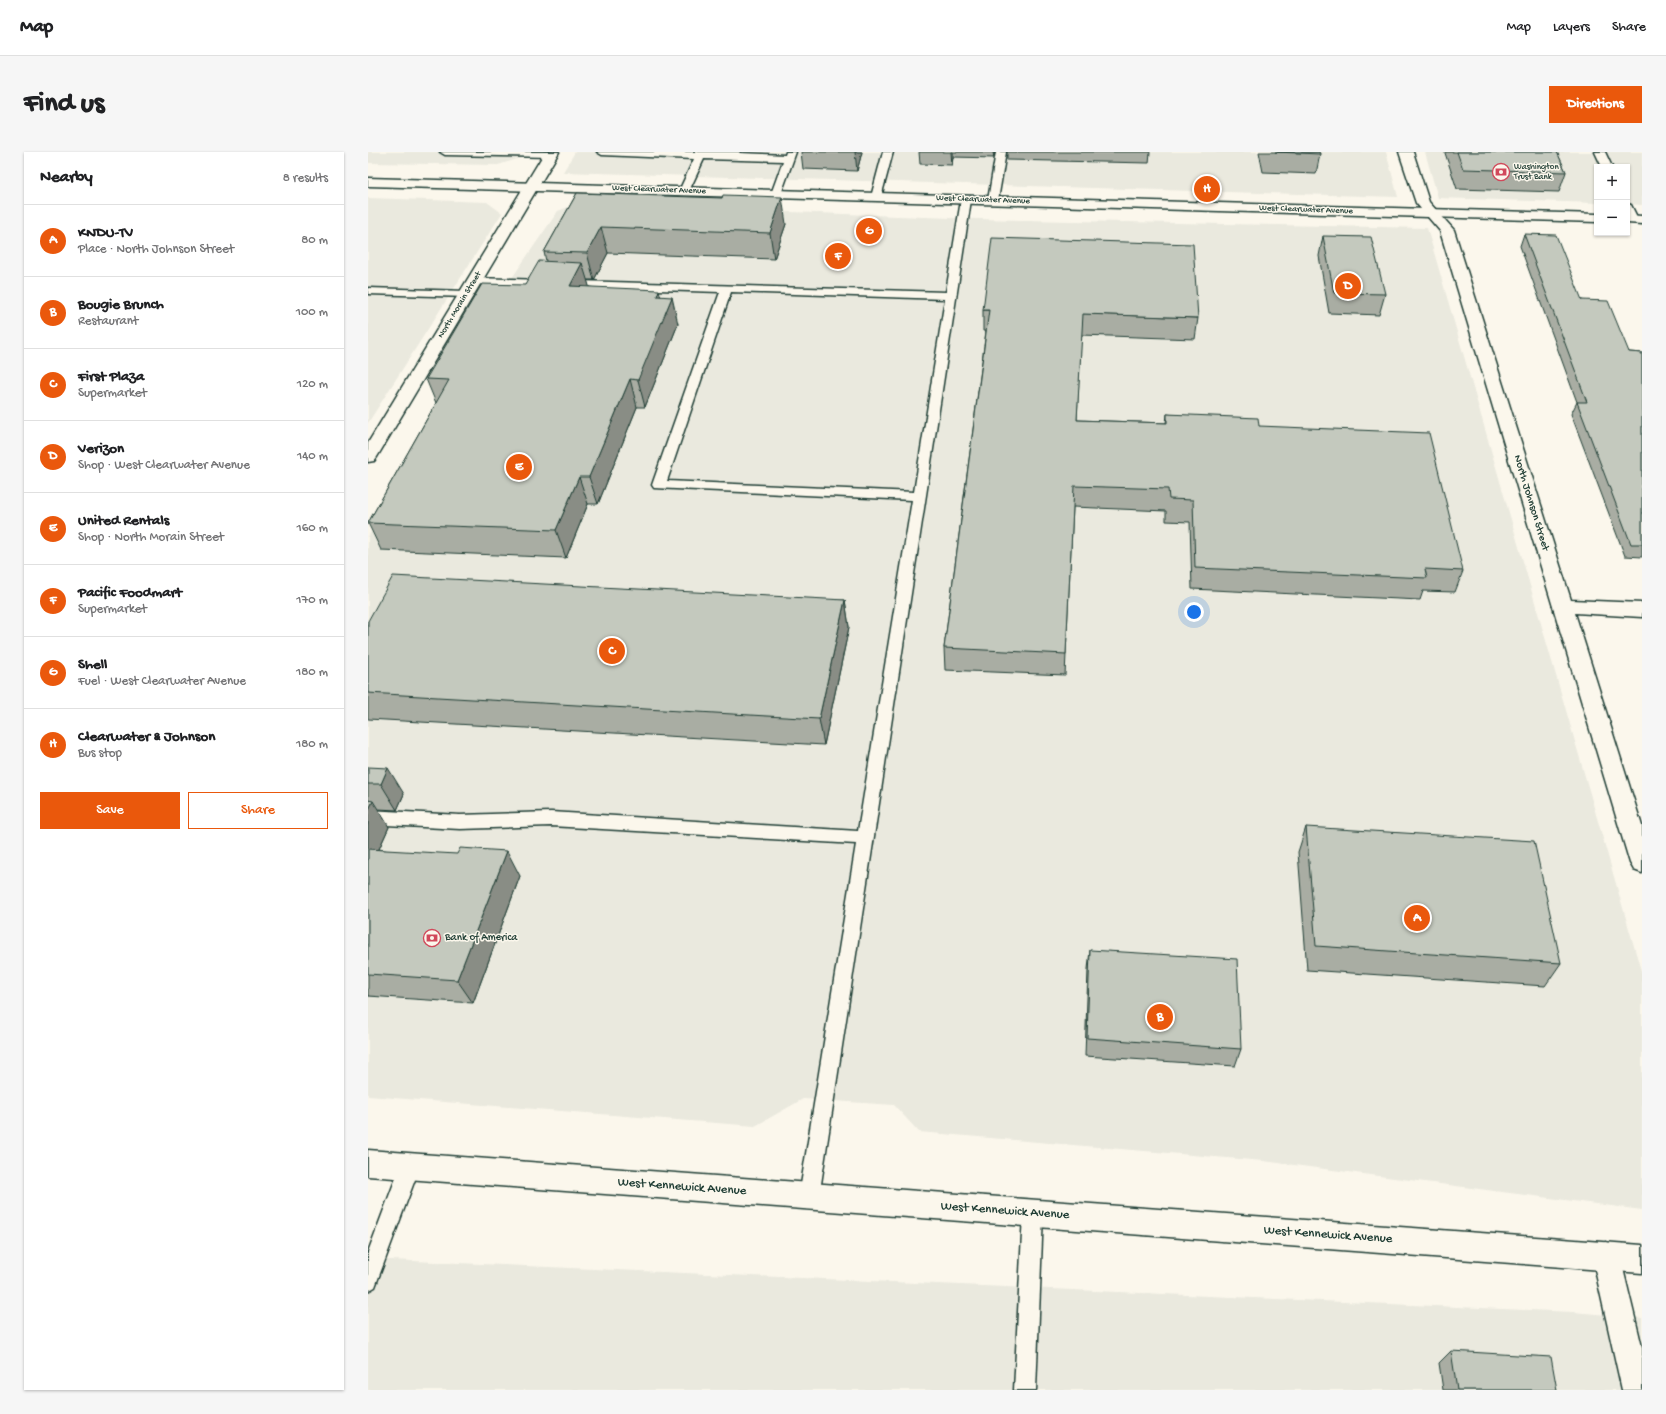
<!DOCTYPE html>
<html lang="en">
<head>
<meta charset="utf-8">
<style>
  body { margin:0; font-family:"Gochi Hand",sans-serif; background:#f6f6f6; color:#202124 }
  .controls { position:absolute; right:12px; top:12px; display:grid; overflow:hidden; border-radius:0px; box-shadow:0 1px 3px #0004 }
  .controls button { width:36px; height:36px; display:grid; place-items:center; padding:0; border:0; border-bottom:1px solid #e0e0e0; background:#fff; color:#202124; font:20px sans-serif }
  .you { position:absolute; left:826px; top:460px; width:14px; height:14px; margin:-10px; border:3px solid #fff; border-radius:50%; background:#1a73e8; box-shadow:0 0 0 6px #1a73e833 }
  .badge { display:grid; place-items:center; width:26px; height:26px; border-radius:50%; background:#ea580c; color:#fff; font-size:13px; font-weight:700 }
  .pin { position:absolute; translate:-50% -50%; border:2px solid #fff; box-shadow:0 1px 4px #0006 }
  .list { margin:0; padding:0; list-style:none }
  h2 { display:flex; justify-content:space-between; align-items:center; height:52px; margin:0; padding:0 16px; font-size:17px }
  h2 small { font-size:13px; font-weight:400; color:#757577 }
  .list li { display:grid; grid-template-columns:26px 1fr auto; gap:12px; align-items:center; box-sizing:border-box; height:72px; padding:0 16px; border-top:1px solid #e0e0e0 }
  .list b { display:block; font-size:15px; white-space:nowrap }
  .list p { margin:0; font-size:13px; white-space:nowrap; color:#757577 }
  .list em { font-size:13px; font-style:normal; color:#757577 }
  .actions { display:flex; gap:8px; padding:12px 16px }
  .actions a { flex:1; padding:9px 0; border:1px solid #ea580c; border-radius:0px; text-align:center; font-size:14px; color:#ea580c }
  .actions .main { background:#ea580c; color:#fff }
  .map { position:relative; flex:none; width:1274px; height:1238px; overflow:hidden; border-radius:0px }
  header { display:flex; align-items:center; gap:24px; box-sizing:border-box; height:56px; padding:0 20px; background:#fff; border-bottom:1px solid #e0e0e0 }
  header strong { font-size:19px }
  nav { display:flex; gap:22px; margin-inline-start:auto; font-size:14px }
  .intro { display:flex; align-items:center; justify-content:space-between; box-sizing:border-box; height:96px; padding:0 24px }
  h1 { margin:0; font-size:28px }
  .button { padding:10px 18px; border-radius:0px; background:#ea580c; color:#fff; font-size:14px; font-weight:700 }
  main { display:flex; gap:24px; padding:0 24px }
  aside { flex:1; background:#fff; border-radius:0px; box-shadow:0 1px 3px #0004 }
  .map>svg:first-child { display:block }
</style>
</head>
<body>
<header>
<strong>Map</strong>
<nav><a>Map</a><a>Layers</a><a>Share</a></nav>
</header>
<div class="intro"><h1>Find us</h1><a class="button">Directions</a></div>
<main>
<aside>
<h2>Nearby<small>8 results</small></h2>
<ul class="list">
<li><span class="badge">A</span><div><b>KNDU-TV</b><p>Place · North Johnson Street</p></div><em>80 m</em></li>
<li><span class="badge">B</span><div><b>Bougie Brunch</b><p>Restaurant</p></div><em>100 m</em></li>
<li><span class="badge">C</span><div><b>First Plaza</b><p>Supermarket</p></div><em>120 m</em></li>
<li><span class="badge">D</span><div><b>Verizon</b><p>Shop · West Clearwater Avenue</p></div><em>140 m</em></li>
<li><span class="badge">E</span><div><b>United Rentals</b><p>Shop · North Morain Street</p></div><em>160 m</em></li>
<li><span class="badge">F</span><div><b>Pacific Foodmart</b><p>Supermarket</p></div><em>170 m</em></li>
<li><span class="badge">G</span><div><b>Shell</b><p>Fuel · West Clearwater Avenue</p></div><em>180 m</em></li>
<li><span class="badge">H</span><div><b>Clearwater &amp; Johnson</b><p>Bus stop</p></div><em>180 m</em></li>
</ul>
<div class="actions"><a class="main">Save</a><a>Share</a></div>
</aside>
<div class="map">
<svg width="1274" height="1238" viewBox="0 0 1274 1238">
  <rect width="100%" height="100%" fill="#fbf7ec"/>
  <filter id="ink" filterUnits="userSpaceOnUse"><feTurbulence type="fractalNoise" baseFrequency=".025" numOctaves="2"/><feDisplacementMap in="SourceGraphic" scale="8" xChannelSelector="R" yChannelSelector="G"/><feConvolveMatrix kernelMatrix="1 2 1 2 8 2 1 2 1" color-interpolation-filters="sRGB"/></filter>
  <g filter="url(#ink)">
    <!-- built -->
    <g fill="#eae9de">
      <path d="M0,0H164L162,3L130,13L0,11Z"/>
      <path d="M207,0H1018L1030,45L195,20Z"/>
      <path d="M1057,0H1274V53L1259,52V15H1229V51L1070,46Z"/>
      <path d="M0,46L119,50L134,61L0,271Z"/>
      <path d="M208,52L610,67L1059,76L1274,822V1058L895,1009L551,980L526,953L435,947L387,974L0,944V385L137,136L190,59Z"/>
      <path d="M0,1107L1205,1160L1274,1166V1238H0Z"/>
    </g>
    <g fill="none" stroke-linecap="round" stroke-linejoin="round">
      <!-- lane casing -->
      <g stroke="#1f3d34" stroke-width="3">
        <g id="lane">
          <path d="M72,0H185L187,2L182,5L77,3Z"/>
          <path d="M229,0H372L371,1L417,3L418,0H428L413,42L408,45L403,42L415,9L336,7L321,39L316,42L311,39L326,7L234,3Z"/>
          <path d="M515,0H525L513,45L508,48L503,45Z"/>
          <path d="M628,0H638L630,48L625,51L620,48Z"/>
          <path d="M1227,0H1237L1244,15H1234Z"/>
          <path d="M598,45L603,48L451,1045L448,1052L441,1055L434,1052L431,1045L488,692L183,674L92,677L0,672V658L92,663L183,660L490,679L544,348L286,336L284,333L352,140L107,132L101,129L107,126L578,140L593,48ZM363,140L577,147L546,340L299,329Z"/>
          <path d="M1259,52L1263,53L1270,67L1269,69L1265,70L1260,67Z"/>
          <path d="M0,136L99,139L105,142L99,145L0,142Z"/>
          <path d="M42,1004L49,1007L52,1014L7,1135L0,1139V1100L35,1007Z"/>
          <path d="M665,1052L672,1055L675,1062L668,1238H646L655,1062L658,1055Z"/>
        </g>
      </g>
      <!-- street casing -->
      <g stroke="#1f3d34" stroke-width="3">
        <g id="street">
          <path d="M1031,0H1045L1061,50L1086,78L1203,448L1274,451V465L1207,461L1274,674V721L1266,718L1262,711L1072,79L1048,51Z"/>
          <path d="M1238,1090L1248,1094L1252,1104L1274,1195V1238H1254L1224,1104L1228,1094Z"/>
        </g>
      </g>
      <!-- secondary casing -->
      <g stroke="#1f3d34" stroke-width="3">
        <g id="secondary">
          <path d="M177,0H191L9,305L6,309L0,310V291Z"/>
          <path d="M0,998L1274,1093V1121L0,1024Z"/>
        </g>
      </g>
      <!-- primary casing -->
      <g stroke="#1f3d34" stroke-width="3">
        <g id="primary">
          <path d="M0,26L1229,62V70L0,34Z"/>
          <path d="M1259,63L1274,64V72L1259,71Z"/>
        </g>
      </g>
      <!-- lane -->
      <use href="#lane" fill="#fbf7ec" fill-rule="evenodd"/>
      <!-- street -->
      <use href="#street" fill="#fbf7ec" fill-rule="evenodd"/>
      <!-- secondary -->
      <use href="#secondary" fill="#fbf7ec" fill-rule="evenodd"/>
      <!-- primary -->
      <use href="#primary" fill="#fbf7ec" fill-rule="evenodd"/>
    </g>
    <!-- wall -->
    <g fill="#a9ada3" stroke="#1f3d34">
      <path d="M433,0H494L489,19L435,17Z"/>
      <path d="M551,0H627L626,6L585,5L584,13L552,12Z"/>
      <path d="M639,0H782L781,11L639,8Z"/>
      <path d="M891,0H951L952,2L948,22L895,20Z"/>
      <path d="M1077,0H1189L1198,20L1191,40L1089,37L1077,1Z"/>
      <path d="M209,41L418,72L406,107L240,101L226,128H219L221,135L293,144L310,172L277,255H269L230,352H220L198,406L13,398L0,371L68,251L58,227L157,133L178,109L176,100Z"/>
      <path d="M1156,82L1214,148L1261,200L1274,201V405L1257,404L1203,262L1209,250L1152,94Z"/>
      <path d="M955,84L1017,142L1011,163L961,161L951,104Z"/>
      <path d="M615,158L830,166L827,187L713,183L709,268L798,271L799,262L891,274L1095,419L1087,440L1055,439L1052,448L824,437L822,370L798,369V359L705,355L697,523L577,518L576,496L618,179H615Z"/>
      <path d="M477,448L481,475L456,593L0,567V469Z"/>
      <path d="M0,615L36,642L29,658L10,657L21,675L11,697L152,724L105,851L0,844Z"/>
      <path d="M938,675L1193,811L1177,834L939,818L930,700Z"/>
      <path d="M722,798L873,897L867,914L717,904L720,817Z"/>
      <path d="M1083,1199L1189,1238H1075L1071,1211Z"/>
    </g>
    <!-- shaded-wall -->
    <g fill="#898d85" stroke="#1f3d34">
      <path d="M487,0H494L489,19Z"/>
      <path d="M583,0H585V5L584,13Z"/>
      <path d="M625,0H627L626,6Z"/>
      <path d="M414,45L418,72L406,107L402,81Z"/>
      <path d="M233,75L240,101L226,128L219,101Z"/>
      <path d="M214,111L222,137L202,134Z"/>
      <path d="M291,138L297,162L304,145L310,172L277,255L270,228L289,144Z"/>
      <path d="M262,227L269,255L230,352L221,325Z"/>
      <path d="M211,325L220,352L198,406L188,378Z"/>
      <path d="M477,448L481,475L456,593L451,567Z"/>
      <path d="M20,616L36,642L29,658L13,632Z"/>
      <path d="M5,649L21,675L0,721V659Z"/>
      <path d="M139,699L152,724L105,851L89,828Z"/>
    </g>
    <!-- building -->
    <g fill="#c4c9be" stroke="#1f3d34">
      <path d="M907,0H951L952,2Z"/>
      <path d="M1089,0H1189L1198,20L1095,17Z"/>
      <path d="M209,41L354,46L355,43L414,45L402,81L233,75L219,101L176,100Z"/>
      <path d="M1156,82L1188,83L1214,148L1240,149L1261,200L1274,201V392H1263L1209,250H1219Z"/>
      <path d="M955,84L1003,85L1017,142L966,141Z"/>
      <path d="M624,86L825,92L830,166L715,162L709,268L799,271V262L890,266L891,274L1061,281L1095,419L1057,417L1059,426L827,416L825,348L801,347L800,337L706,334L698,502L576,496L621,158H615Z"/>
      <path d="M171,109L214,111L202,134L291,138L289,144L304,145L270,228L262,227L221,325H211L188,378L0,371L81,228L58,227L114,132L157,133Z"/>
      <path d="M25,424L477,448L451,567L0,541V469Z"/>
      <path d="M0,615L20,616L13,632H0Z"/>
      <path d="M0,648L5,649L0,659Z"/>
      <path d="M938,675L1166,689L1193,811L948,794Z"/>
      <path d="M92,696L139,699L89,828L0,822V697L89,702Z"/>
      <path d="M722,798L869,807L873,897L719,886Z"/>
      <path d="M1083,1199L1183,1205L1189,1238H1089Z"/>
    </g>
  </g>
  <!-- icons -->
  <defs>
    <g id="bank-ring" transform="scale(0.9)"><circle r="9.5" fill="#fbf7ec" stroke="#d1495b" stroke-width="1.5"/><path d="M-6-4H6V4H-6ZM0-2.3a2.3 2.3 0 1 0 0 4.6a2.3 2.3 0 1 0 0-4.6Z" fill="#d1495b"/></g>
  </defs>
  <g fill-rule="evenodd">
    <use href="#bank-ring" x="1133" y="20"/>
    <use href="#bank-ring" x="64" y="786"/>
  </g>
  <g text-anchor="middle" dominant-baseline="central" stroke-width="3" stroke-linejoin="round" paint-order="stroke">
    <!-- far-poi labels -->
    <g font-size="9" fill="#1f3d34" stroke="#fbf7ec" text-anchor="start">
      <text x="1146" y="15">Washington<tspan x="1146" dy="10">Trust Bank</tspan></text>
    </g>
    <!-- far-street labels -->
    <g font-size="9" fill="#1f3d34" stroke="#fbf7ec">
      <text transform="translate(291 38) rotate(2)">West Clearwater Avenue</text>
      <text transform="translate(615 48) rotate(2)">West Clearwater Avenue</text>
      <text transform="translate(938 58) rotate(2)">West Clearwater Avenue</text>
      <text transform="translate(92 153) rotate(-59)">North Morain Street</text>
    </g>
    <!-- street labels -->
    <g font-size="11" fill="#1f3d34" stroke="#fbf7ec">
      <text transform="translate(1163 351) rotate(73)">North Johnson Street</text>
    </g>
    <!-- poi labels -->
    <g font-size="11" fill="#1f3d34" stroke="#fbf7ec" text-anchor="start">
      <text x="77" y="786">Bank of America</text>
    </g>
    <!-- near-street labels -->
    <g font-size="13" fill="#1f3d34" stroke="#fbf7ec">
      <text transform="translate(314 1035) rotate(4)">West Kennewick Avenue</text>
      <text transform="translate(637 1059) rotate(4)">West Kennewick Avenue</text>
      <text transform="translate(960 1083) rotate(4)">West Kennewick Avenue</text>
    </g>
  </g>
</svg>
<div class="controls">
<button>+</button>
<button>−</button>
</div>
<div class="you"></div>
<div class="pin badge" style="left:1049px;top:766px">A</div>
<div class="pin badge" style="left:792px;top:865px">B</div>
<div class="pin badge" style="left:244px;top:499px">C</div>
<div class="pin badge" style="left:980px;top:134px">D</div>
<div class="pin badge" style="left:151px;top:315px">E</div>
<div class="pin badge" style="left:470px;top:104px">F</div>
<div class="pin badge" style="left:501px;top:79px">G</div>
<div class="pin badge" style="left:839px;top:37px">H</div>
</div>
</main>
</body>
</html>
